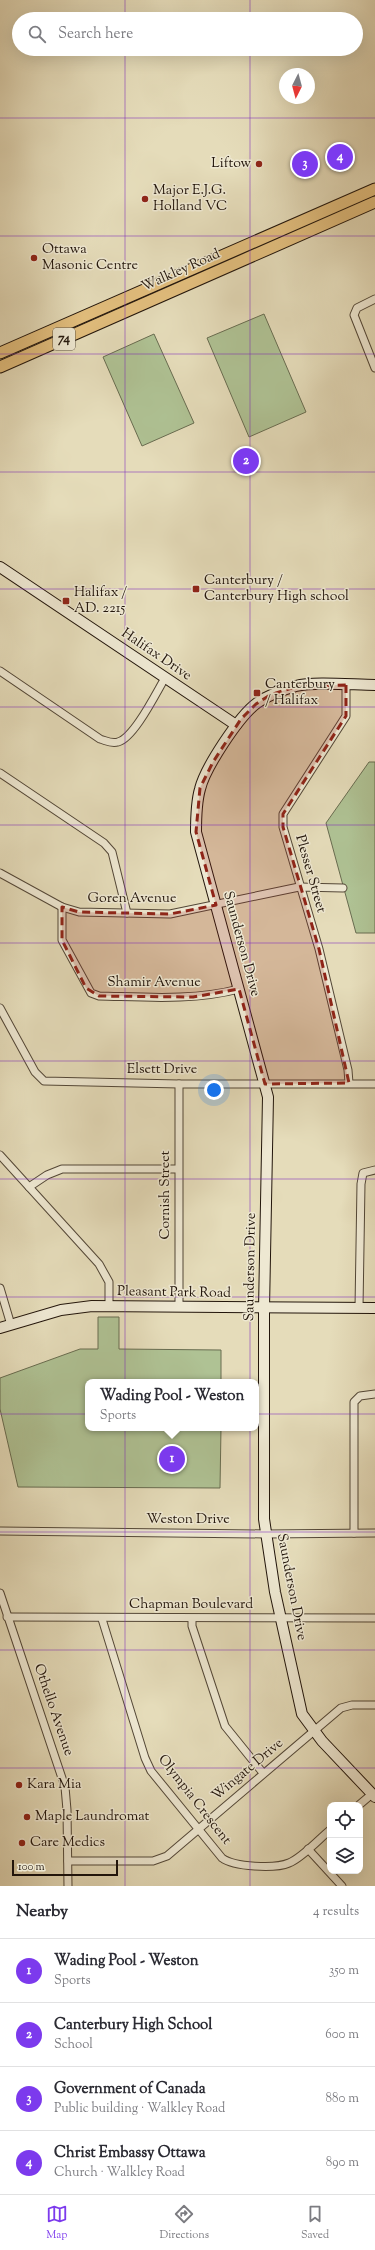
<!DOCTYPE html>
<html lang="en">
<head>
<meta charset="utf-8">
<style>
  body { margin:0; font-family:"Sorts Mill Goudy",serif; background:#f2f2f3; color:#2b2b33 }
  .controls { position:absolute; right:12px; bottom:12px; display:grid; overflow:hidden; border-radius:8px; box-shadow:0 4px 16px #0002 }
  .controls button { width:36px; height:36px; display:grid; place-items:center; padding:0; border:0; border-bottom:1px solid #e1e1e2; background:#fff; color:#2b2b33; font:20px sans-serif }
  .compass { position:absolute; left:279px; top:68px; width:36px; height:36px; border-radius:50%; background:#fff; box-shadow:0 4px 16px #0002; rotate:186deg }
  .scale { position:absolute; left:12px; bottom:10px; width:106px; box-sizing:border-box; padding-left:4px; border:2px solid #22150b; border-top:0; font-size:11px; line-height:14px; white-space:nowrap; color:#22150b; -webkit-text-stroke:3px #eee8d2; paint-order:stroke }
  .you { position:absolute; left:214px; top:1090px; width:14px; height:14px; margin:-10px; border:3px solid #fff; border-radius:50%; background:#1a73e8; box-shadow:0 0 0 6px #1a73e833 }
  .badge { display:grid; place-items:center; width:26px; height:26px; border-radius:50%; background:#7c3aed; color:#fff; font-size:13px; font-weight:700 }
  .pin { position:absolute; translate:-50% -50%; border:2px solid #fff; box-shadow:0 1px 4px #0006 }
  .popup { position:absolute; left:85px; top:1379px; width:174px; height:52px; box-sizing:border-box; display:grid; place-content:center; border-radius:8px; background:#fff; filter:drop-shadow(0 1px 3px #0005); font-size:13px; white-space:nowrap; color:#7c7c81 }
  .popup b { font-size:15px; color:#2b2b33 }
  .popup::after { content:''; position:absolute; left:50%; top:100%; margin-left:-8px; border:8px solid transparent; border-top-color:#fff }
  .list { margin:0; padding:0; list-style:none }
  h2 { display:flex; justify-content:space-between; align-items:center; height:52px; margin:0; padding:0 16px; font-size:17px }
  h2 small { font-size:13px; font-weight:400; color:#7c7c81 }
  .list li { display:grid; grid-template-columns:26px 1fr auto; gap:12px; align-items:center; box-sizing:border-box; height:64px; padding:0 16px; border-top:1px solid #e1e1e2 }
  .list b { display:block; font-size:15px; white-space:nowrap }
  .list p { margin:0; font-size:13px; white-space:nowrap; color:#7c7c81 }
  .list em { font-size:13px; font-style:normal; color:#7c7c81 }
  .icon { flex:none; width:22px; height:22px; fill:none; stroke:currentColor; stroke-width:2; stroke-linecap:round; stroke-linejoin:round }
  .map { position:relative; flex:none; width:375px; height:1886px; overflow:hidden }
  .search { position:absolute; background:#fff; box-shadow:0 4px 16px #0002; left:12px; right:12px; top:12px; height:44px; display:flex; align-items:center; gap:10px; box-sizing:border-box; padding:0 14px; border-radius:22px; color:#7c7c81; font-size:15px }
  .sheet { height:308px; background:#fff }
  nav { display:flex; justify-content:space-around; align-items:center; box-sizing:border-box; height:56px; border-top:1px solid #e1e1e2; background:#fff; font-size:11px; color:#7c7c81 }
  nav a { display:grid; justify-items:center; gap:2px }
  nav .on { color:#7c3aed }
  .map>svg:first-child { display:block }
</style>
</head>
<body>
<div class="map">
<svg width="375" height="1886" viewBox="0 0 375 1886">
  <rect width="100%" height="100%" fill="#e5dcba"/>
  <filter id="stains"><feTurbulence type="fractalNoise" baseFrequency=".005" numOctaves="4"/><feColorMatrix values="0 0 0 0 .2 0 0 0 0 .09 0 0 0 0 .02 0 0 0 .5 -.17"/></filter>
  <radialGradient id="worn" r=".72"><stop offset=".6" stop-color="#630" stop-opacity="0"/><stop offset="1" stop-color="#630" stop-opacity=".3"/></radialGradient>
  <!-- green -->
  <g fill="#afc294" stroke="#686c50">
    <path d="M264,314L306,412L249,437L207,338Z"/>
    <path d="M154,334L194,423L142,446L103,357Z"/>
    <path d="M369,762H375V933H356L326,823Z"/>
    <path d="M98,1317H119V1349L221,1350V1382H88V1428H221L220,1488L18,1487L0,1409V1378L80,1349H98Z"/>
  </g>
  <!-- water -->
  <rect fill="#96bcad" stroke="#68796c" x="162" y="1451" width="19" height="15"/>
  <g fill="none" stroke-linecap="round" stroke-linejoin="round">
    <!-- street casing -->
    <g stroke="#534737" stroke-width="9">
      <g id="street">
        <path d="M375,299L357,308L354,315L375,368"/>
        <path d="M0,671L100,739C107,741 111,744 118,742C134,738 156,693 165,678"/>
        <path d="M346,685V716L283,814V827L319,949L348,1070L349,1083"/>
        <path d="M0,773L104,843L112,852L127,913"/>
        <path d="M0,873L62,907L79,912L170,914L299,887L343,888"/>
        <path d="M62,907V940L91,993L99,996C145,997 193,1001 239,989"/>
        <path d="M0,1008L35,1072L44,1081L179,1084H375"/>
        <path d="M179,1084V1307"/>
        <path d="M0,1155L99,1264L109,1282V1307"/>
        <path d="M29,1187L47,1175L62,1169H178"/>
        <path d="M0,1288L11,1325"/>
        <path d="M359,1308L361,1184L363,1173L375,1170"/>
        <path d="M0,1531L266,1534L375,1533"/>
        <path d="M354,1533V1402L360,1396L375,1394"/>
        <path d="M0,1593L65,1787L67,1810L68,1886"/>
        <path d="M7,1617L375,1618"/>
        <path d="M102,1619L145,1758L151,1771L222,1858C234,1867 275,1869 289,1863C302,1858 319,1839 330,1830"/>
        <path d="M192,1619V1626L225,1726L263,1773"/>
        <path d="M359,1805L372,1794"/>
        <path d="M308,1849L342,1886"/>
        <path d="M68,1861H153L167,1856L341,1708L352,1705H375"/>
      </g>
    </g>
    <!-- secondary casing -->
    <g stroke="#22150b" stroke-width="12">
      <g id="secondary">
        <path d="M0,567L236,725"/>
        <path d="M375,685C355,685 313,681 296,686C282,690 268,695 257,703C239,716 205,768 200,789C196,803 196,818 196,832L268,1097L264,1309V1519L275,1592L302,1714L322,1741L375,1797"/>
        <path d="M0,1328L61,1310L92,1306L375,1308"/>
      </g>
    </g>
    <!-- primary casing -->
    <g stroke="#22150b" stroke-width="13">
      <g id="primary">
        <path d="M0,353L375,189"/>
        <path d="M0,367L375,202"/>
      </g>
    </g>
    <!-- street -->
    <use href="#street" stroke="#eee8d2" stroke-width="7"/>
    <!-- secondary -->
    <use href="#secondary" stroke="#eee8d2" stroke-width="10"/>
    <!-- primary -->
    <use href="#primary" stroke="#e2be7d" stroke-width="11"/>
  </g>
  <!-- marked area -->
  <path fill="#8f2418" fill-opacity="0.2" stroke="#8f2418" stroke-width="3" stroke-dasharray="8 5" stroke-linejoin="round" d="M346,685V716L283,814V827L319,949L349,1083L265,1084L239,989L193,997L99,996L86,988L62,940V907L79,912L170,914L216,905L196,832L200,788L213,762L241,719L256,704L270,695L298,686Z"/>
  <!-- grid -->
  <path fill="none" stroke="#7b2cbf" stroke-width="1" stroke-opacity="0.55" d="M125,0V19M250,0V19M125,49V1886M250,49V1886M0,118H375M0,236H375M0,354H375M0,472H375M0,589H375M0,707H375M0,825H375M0,943H375M0,1061H375M0,1179H375M0,1297H375M0,1414H375M0,1532H375M0,1650H375M0,1768H375"/>
  <!-- markers -->
  <g fill="#8f2418" stroke="#eee8d2" stroke-width="1.5">
    <circle cx="259" cy="164" r="4"/>
    <circle cx="145" cy="199" r="4"/>
    <circle cx="34" cy="258" r="4"/>
    <rect x="192" y="585" width="8" height="8" rx="2"/>
    <rect x="62" y="597" width="8" height="8" rx="2"/>
    <rect x="253" y="689" width="8" height="8" rx="2"/>
    <circle cx="19" cy="1785" r="4"/>
    <circle cx="27" cy="1817" r="4"/>
    <circle cx="22" cy="1843" r="4"/>
  </g>
  <g text-anchor="middle" dominant-baseline="central" stroke-width="3" stroke-linejoin="round" paint-order="stroke">
    <!-- shield labels -->
    <rect fill="#eee8d2" stroke="#5f5447" stroke-width="1" x="53" y="328" width="22" height="22" rx="3"/>
    <g font-size="13" font-weight="bold" fill="#22150b">
      <text x="64" y="339">74</text>
    </g>
    <!-- poi labels -->
    <g font-size="14" fill="#22150b" stroke="#eee8d2" text-anchor="start">
      <text x="251" y="164" text-anchor="end">Liftow</text>
      <text x="153" y="191">Major E.J.G.<tspan x="153" dy="16">Holland VC</tspan></text>
      <text x="42" y="250">Ottawa<tspan x="42" dy="16">Masonic Centre</tspan></text>
      <text x="204" y="581">Canterbury /<tspan x="204" dy="16">Canterbury High school</tspan></text>
      <text x="74" y="593">Halifax /<tspan x="74" dy="16">AD. 2215</tspan></text>
      <text x="265" y="685">Canterbury<tspan x="265" dy="16">/ Halifax</tspan></text>
      <text x="27" y="1785">Kara Mia</text>
      <text x="35" y="1817">Maple Laundromat</text>
      <text x="30" y="1843">Care Medics</text>
    </g>
    <!-- street labels -->
    <g font-size="14" fill="#22150b" stroke="#eee8d2">
      <text transform="translate(181 271) rotate(-24)">Walkley Road</text>
      <text transform="translate(156 655) rotate(34)">Halifax Drive</text>
      <text transform="translate(310 874) rotate(74)">Plesser Street</text>
      <text x="132" y="899">Goren Avenue</text>
      <text transform="translate(241 944) rotate(75)">Saunderson Drive</text>
      <text x="154" y="983">Shamir Avenue</text>
      <text x="162" y="1070">Elsett Drive</text>
      <text transform="translate(166 1195) rotate(-90)">Cornish Street</text>
      <text transform="translate(251 1267) rotate(-89)">Saunderson Drive</text>
      <text transform="translate(174 1293) rotate(1)">Pleasant Park Road</text>
      <text x="188" y="1520">Weston Drive</text>
      <text transform="translate(291 1587) rotate(79)">Saunderson Drive</text>
      <text x="191" y="1605">Chapman Boulevard</text>
      <text transform="translate(53 1710) rotate(71)">Othello Avenue</text>
      <text transform="translate(248 1770) rotate(-40)">Wingate Drive</text>
      <text transform="translate(194 1800) rotate(52)">Olympia Crescent</text>
    </g>
  </g>
  <rect width="100%" height="100%" filter="url(#stains)"/>
  <rect width="100%" height="100%" fill="url(#worn)"/>
</svg>
<div class="controls">
<button><svg class="icon" aria-label="locate" viewBox="0 0 24 24"><circle cx="12" cy="12" r="6"/><path d="M12 2v4M12 18v4M2 12h4M18 12h4"/></svg></button>
<button><svg class="icon" aria-label="layers" viewBox="0 0 24 24"><path d="M12 4l9 5-9 5-9-5zM3 14l9 5 9-5"/></svg></button>
</div>
<svg class="compass" viewBox="-18 -18 36 36"><path d="M0-13l5 13h-10z" fill="#e53935"/><path d="M0 13l5-13h-10z" fill="#7c7c81"/></svg>
<div class="scale">100 m</div>
<div class="you"></div>
<div class="pin badge" style="left:172px;top:1459px">1</div>
<div class="popup"><b>Wading Pool - Weston</b>Sports</div>
<div class="pin badge" style="left:246px;top:461px">2</div>
<div class="pin badge" style="left:305px;top:164px">3</div>
<div class="pin badge" style="left:340px;top:157px">4</div>
<div class="search"><svg class="icon" aria-label="search" viewBox="0 0 24 24"><circle cx="10" cy="10" r="6"/><path d="M15 15l6 6"/></svg>Search here</div>
</div>
<section class="sheet">
<h2>Nearby<small>4 results</small></h2>
<ul class="list">
<li><span class="badge">1</span><div><b>Wading Pool - Weston</b><p>Sports</p></div><em>350 m</em></li>
<li><span class="badge">2</span><div><b>Canterbury High School</b><p>School</p></div><em>600 m</em></li>
<li><span class="badge">3</span><div><b>Government of Canada</b><p>Public building · Walkley Road</p></div><em>880 m</em></li>
<li><span class="badge">4</span><div><b>Christ Embassy Ottawa</b><p>Church · Walkley Road</p></div><em>890 m</em></li>
</ul>
</section>
<nav>
<a class="on"><svg class="icon" aria-label="map" viewBox="0 0 24 24"><path d="M3 6l6-2 6 2 6-2v14l-6 2-6-2-6 2zM9 4v14M15 6v14"/></svg>Map</a>
<a><svg class="icon" aria-label="directions" viewBox="0 0 24 24"><path d="M12 3l9 9-9 9-9-9zM9 14v-3h6M13 9l2 2-2 2"/></svg>Directions</a>
<a><svg class="icon" aria-label="saved" viewBox="0 0 24 24"><path d="M7 4h10v16l-5-4-5 4z"/></svg>Saved</a>
</nav>
</body>
</html>
